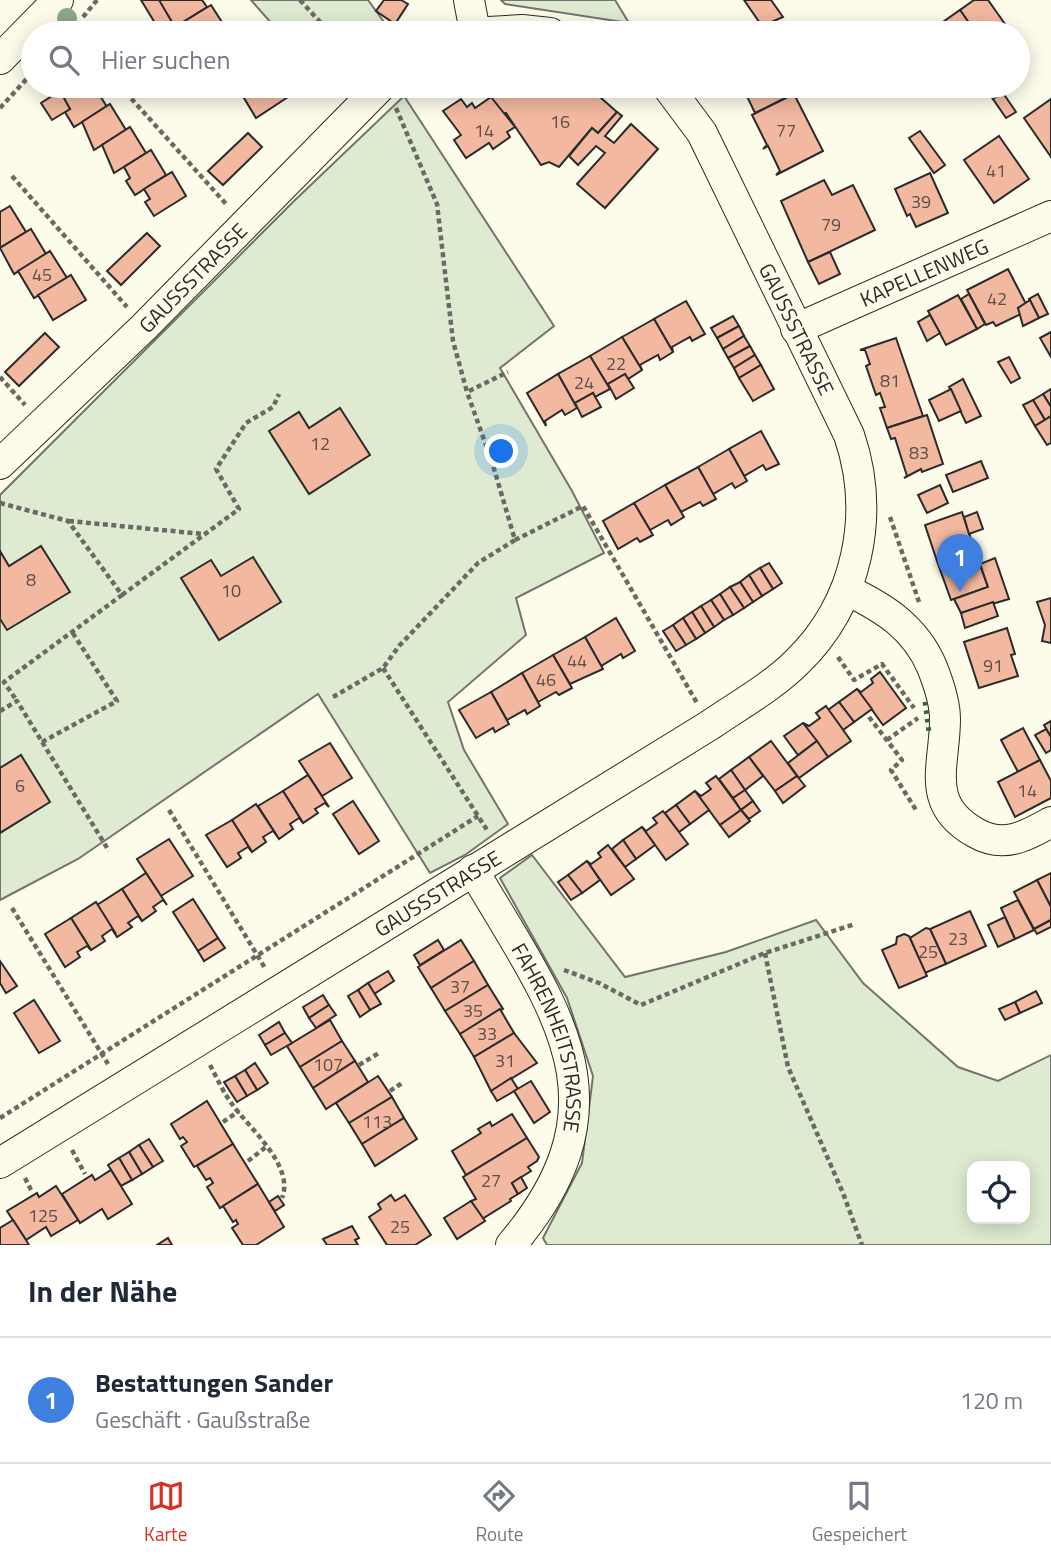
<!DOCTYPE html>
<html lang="de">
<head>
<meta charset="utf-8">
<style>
  body { margin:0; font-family:"Titillium Web",sans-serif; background:#f6f6f7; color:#1f2937 }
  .controls { position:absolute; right:21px; bottom:21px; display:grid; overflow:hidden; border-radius:14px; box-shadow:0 4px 18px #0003 }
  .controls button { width:63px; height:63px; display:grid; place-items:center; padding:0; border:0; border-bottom:2px solid #e0e1e3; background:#fff; color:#1f2937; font:35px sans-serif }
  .you { position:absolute; left:502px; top:452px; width:24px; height:24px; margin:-18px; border:5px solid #fff; border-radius:50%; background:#1a73e8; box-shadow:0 0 0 10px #1a73e833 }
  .badge { display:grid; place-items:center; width:46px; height:46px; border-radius:50%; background:#d93025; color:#fff; font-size:23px; font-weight:700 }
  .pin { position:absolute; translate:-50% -58px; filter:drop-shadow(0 2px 4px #0008) }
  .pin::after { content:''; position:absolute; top:37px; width:24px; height:21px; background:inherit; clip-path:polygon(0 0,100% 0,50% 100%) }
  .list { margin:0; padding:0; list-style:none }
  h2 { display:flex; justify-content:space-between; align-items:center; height:91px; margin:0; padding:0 28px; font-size:30px }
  h2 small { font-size:23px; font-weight:400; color:#747a83 }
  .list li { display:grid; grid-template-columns:46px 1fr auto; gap:21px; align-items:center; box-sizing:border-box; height:126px; padding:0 28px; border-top:2px solid #e0e1e3 }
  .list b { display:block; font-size:26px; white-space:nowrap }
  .list p { margin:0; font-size:23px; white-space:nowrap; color:#747a83 }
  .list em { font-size:23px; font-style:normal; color:#747a83 }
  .icon { flex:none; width:38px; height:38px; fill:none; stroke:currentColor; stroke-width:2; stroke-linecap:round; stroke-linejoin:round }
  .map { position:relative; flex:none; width:1051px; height:1245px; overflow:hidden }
  .search { position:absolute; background:#fff; box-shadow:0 4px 18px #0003; left:21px; right:21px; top:21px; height:77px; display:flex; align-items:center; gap:18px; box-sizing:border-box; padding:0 24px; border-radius:38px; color:#747a83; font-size:26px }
  .sheet { height:217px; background:#fff }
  nav { display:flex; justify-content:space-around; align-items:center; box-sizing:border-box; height:98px; border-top:2px solid #e0e1e3; background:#fff; font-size:19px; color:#747a83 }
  nav a { display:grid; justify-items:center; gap:4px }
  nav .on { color:#d93025 }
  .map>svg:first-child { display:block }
</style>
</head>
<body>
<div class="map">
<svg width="1051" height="1245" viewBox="0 0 1051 1245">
  <rect width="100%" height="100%" fill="#fdfbea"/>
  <!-- green -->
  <g fill="#deebd1" stroke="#74746e" stroke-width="2" fill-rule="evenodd">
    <path d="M251,0H368L392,33H280Z"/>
    <path d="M501,0H615L629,23L505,4Z"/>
    <path d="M404,96L554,326L500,368L572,491L604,553L516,598L526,635L448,702L464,750L508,824L465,855L430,873L318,694L78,859L0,900V495L292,203Z"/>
    <path d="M532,855L625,977L726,952L816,920L863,983L958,1067L998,1081L1051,1055V1245H547L543,1238L582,1163L593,1076L567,998L500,878ZM972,1166H1025V1219H972Z"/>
  </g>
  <!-- building -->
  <g fill="#f2b8a0" stroke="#2b2b2b" stroke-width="2">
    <path d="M141,0H160L175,27L161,33Z"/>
    <path d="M159,0H202L207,7L175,27Z"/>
    <path d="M384,0H401L408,4L395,24L376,11Z"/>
    <path d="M744,0H771L783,17L762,26Z"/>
    <path d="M974,0H988L1010,31L976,33L960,10Z"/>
    <path d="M211,5L227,30L222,33H186L180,24Z"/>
    <path d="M960,10L976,33H946L940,24Z"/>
    <path d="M940,24L946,33H927Z"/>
    <path d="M85,86H94L107,107L74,127L65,112L70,109L63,99Z"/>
    <path d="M230,86H252L236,95Z"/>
    <path d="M252,86H281L288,97L256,118L241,93Z"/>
    <path d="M520,86L522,92L536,86H573L592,90L617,112L598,133L592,128L559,167L549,162L541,165L506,113L502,114L491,97Z"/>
    <path d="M742,86H794L797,92L755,113Z"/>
    <path d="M991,86H1012L993,99L986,89Z"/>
    <path d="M60,91L70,109L52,120L41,103Z"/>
    <path d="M1003,93L1016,112L1006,118L993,99Z"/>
    <path d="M794,94L823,151L776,175L780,171L768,146L763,149L767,145L752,115Z"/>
    <path d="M491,97L515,127L507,132L510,137L493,149L489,143L466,158L454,140L461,135L443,111L461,99L467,107L472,103L475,108Z"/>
    <path d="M1051,99V157L1024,118Z"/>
    <path d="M110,104L126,130L94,150L82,122Z"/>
    <path d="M617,112L622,116L605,136L614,143L631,124L658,149L605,208L577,184L605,153L596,146L578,165L569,156L592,128L598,133Z"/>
    <path d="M130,127L146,153L114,173L102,145Z"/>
    <path d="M920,131L945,165L934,173L909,138Z"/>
    <path d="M248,133L262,147L223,185L208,171Z"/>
    <path d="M999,136L1029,179L994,203L964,160Z"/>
    <path d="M151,150L166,175L135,195L126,181L130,178L124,167Z"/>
    <path d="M172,172L186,196L154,216L145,202L150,199L144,189Z"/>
    <path d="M930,173L948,213L916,227L910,214L907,216L895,189Z"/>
    <path d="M824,180L832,195L853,185L875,230L808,262L781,201Z"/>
    <path d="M10,206L26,232L0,248V212Z"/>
    <path d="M31,229L46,254L14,274L0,248Z"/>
    <path d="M147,233L160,246L121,285L107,271Z"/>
    <path d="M50,251L67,278L34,298L18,271Z"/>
    <path d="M830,252L840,274L819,284L808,262Z"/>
    <path d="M1008,269L1026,304L1018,308L1021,314L996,326L993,322L986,325L967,290Z"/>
    <path d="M71,275L86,300L53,320L38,295Z"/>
    <path d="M969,294L985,324L977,329L961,299Z"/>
    <path d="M1038,294L1048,314L1039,318L1029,299Z"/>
    <path d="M958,295L977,329L946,345L928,311Z"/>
    <path d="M1030,300L1039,318L1023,326L1018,308Z"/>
    <path d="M686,301L705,334L692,341L690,337L672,347L673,352L654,319Z"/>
    <path d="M930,315L940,333L927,341L918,322Z"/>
    <path d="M733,316L739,326L717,338L711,328Z"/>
    <path d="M654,319L673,352L660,360L658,355L640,365L642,370L622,337Z"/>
    <path d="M739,326L744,336L723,349L717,338Z"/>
    <path d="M1051,332V357L1040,338Z"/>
    <path d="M45,333L59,347L19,386L5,372Z"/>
    <path d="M744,336L750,346L728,358L723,349Z"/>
    <path d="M622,337L642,370L628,379L625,374L608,384L610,389L590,356Z"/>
    <path d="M896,338L923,416L887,428L880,408L885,407L880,393L876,395L866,366L870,364L865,350H860Z"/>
    <path d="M750,346L755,355L734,368L728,358Z"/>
    <path d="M755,355L761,365L739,378L734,368Z"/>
    <path d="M590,356L610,389L595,397L593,393L575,403L577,408L558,374Z"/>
    <path d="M1009,357L1020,378L1011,383L998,362Z"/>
    <path d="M761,365L774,389L753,401L739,378Z"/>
    <path d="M558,374L577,408L565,415L562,410L545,421L546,426L527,393Z"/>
    <path d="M625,374L634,388L616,399L608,384Z"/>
    <path d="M963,379L981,416L966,423L949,387Z"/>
    <path d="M951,389L961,411L939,421L929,400Z"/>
    <path d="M1051,389V407L1043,394Z"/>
    <path d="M593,393L601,407L582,417L575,403Z"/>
    <path d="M1043,394L1051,407V416L1045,420L1033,400Z"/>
    <path d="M1033,400L1045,420L1035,426L1023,405Z"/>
    <path d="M340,408L370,455L309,494L269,431L299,412L309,428Z"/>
    <path d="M927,415L943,464L922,472L921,469L904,478L907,476L895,438L891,439L887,428Z"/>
    <path d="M1051,416V443L1047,445L1035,426Z"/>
    <path d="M761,431L779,464L766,470L763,465L744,476L729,449Z"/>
    <path d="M729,449L747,481L735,488L732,483L713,494L698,467Z"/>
    <path d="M981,461L988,478L953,492L946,475Z"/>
    <path d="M698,467L716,499L703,506L700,502L681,512L665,485Z"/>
    <path d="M665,485L684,517L671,525L668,520L650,530L634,503Z"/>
    <path d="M940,485L948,503L927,513L918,495Z"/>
    <path d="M634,503L653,535L640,542L637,538L618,549L603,521Z"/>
    <path d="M962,512L974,548L937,561L925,525Z"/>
    <path d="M977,512L983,529L969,534L964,517Z"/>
    <path d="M41,546L70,592L7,630L0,619V551L9,566Z"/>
    <path d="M974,548L988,587L951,600L937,561Z"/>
    <path d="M253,557L281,602L219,640L181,578L211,560L221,576Z"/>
    <path d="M995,558L1009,599L961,613L954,599L988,587L980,564Z"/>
    <path d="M769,563L782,583L773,589L760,568Z"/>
    <path d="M760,568L773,589L762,596L749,575Z"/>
    <path d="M749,575L762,596L753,602L740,582Z"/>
    <path d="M740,582L753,602L744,608L730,587Z"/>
    <path d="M730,587L744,608L733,615L720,594Z"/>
    <path d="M720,594L733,615L724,620L711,600Z"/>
    <path d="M1051,598V643L1042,641L1045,625L1037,602Z"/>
    <path d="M711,600L724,620L714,627L701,606Z"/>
    <path d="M993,602L998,616L965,628L961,613Z"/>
    <path d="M701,606L714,627L705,633L692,612Z"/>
    <path d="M692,612L705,633L696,639L683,618Z"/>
    <path d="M616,618L635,651L623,658L621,654L601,666L585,637Z"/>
    <path d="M683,618L696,639L686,645L673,625Z"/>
    <path d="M673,625L686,645L676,651L663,631Z"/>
    <path d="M1007,628L1015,654L1011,655L1018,676L979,688L964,642Z"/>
    <path d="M585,637L603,669L570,684L553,655Z"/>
    <path d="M553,655L572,688L559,695L556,692L538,702L522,673Z"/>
    <path d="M880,672L906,708L883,725L857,689L861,692L873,683L871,679Z"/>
    <path d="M522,673L540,706L527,714L525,710L507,720L491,692Z"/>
    <path d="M857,689L872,709L854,722L839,702Z"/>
    <path d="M491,692L509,724L495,732L493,728L476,738L459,710Z"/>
    <path d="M839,702L854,722L843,730L828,710Z"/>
    <path d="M826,706L851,741L828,757L803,723L809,726L820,718L816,713Z"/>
    <path d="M1051,721V737L1044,725Z"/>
    <path d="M803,723L817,741L798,755L784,736Z"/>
    <path d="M1023,728L1040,760L1018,772L1001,740Z"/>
    <path d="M1046,729L1051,737V750L1046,753L1035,735Z"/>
    <path d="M771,741L797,776L775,791L749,757Z"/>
    <path d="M817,741L828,757L799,778L788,763Z"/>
    <path d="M330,743L352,778L322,796L299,761Z"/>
    <path d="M21,755L50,802L0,833V768Z"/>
    <path d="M749,757L763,776L745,790L731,770Z"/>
    <path d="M1040,760L1051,781V798L1015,817L998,782Z"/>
    <path d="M731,770L745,790L733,798L719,779Z"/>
    <path d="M308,775L329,807L325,803L315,809L318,813L303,823L283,791Z"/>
    <path d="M716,776L741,810L720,825L695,791L701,796L711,789L706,783Z"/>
    <path d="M797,776L805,786L783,803L775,791Z"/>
    <path d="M745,790L753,801L741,810L733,798Z"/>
    <path d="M283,791L303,823L299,818L290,824L293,829L279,839L258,806Z"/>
    <path d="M695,791L709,810L690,824L676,805Z"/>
    <path d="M353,801L379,841L359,854L333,814Z"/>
    <path d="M753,801L760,811L749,819L741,810Z"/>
    <path d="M256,804L277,836L273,831L263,837L266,842L252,852L232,820Z"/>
    <path d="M676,805L690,824L679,832L665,813Z"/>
    <path d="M741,810L750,821L729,837L720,825Z"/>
    <path d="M663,811L688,844L666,860L642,827L646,831L657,823L653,818Z"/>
    <path d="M232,820L252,852L248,847L238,853L241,858L227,867L206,835Z"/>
    <path d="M642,827L655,845L636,859L623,840Z"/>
    <path d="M169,839L193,876L161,896L137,859Z"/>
    <path d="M623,840L636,859L625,867L612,849Z"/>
    <path d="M608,845L634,879L611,895L587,861L591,864L601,857L598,853Z"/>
    <path d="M587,861L600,880L582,893L568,875Z"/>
    <path d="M146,873L167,905L163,900L153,907L156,911L142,921L122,889Z"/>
    <path d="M1051,873V907L1037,880Z"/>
    <path d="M568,875L582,893L571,900L558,882Z"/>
    <path d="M1037,880L1051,907V920L1034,929L1014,892Z"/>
    <path d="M122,889L142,921L138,916L128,923L132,927L117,937L97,905Z"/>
    <path d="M193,899L218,938L198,951L173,912Z"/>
    <path d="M1018,900L1034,930L1015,939L1001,908Z"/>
    <path d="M96,902L116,934L112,929L102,936L105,941L91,950L71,918Z"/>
    <path d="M970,911L986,946L946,964L930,929Z"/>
    <path d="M1005,917L1015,939L998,947L988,925Z"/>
    <path d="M71,918L91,950L87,946L77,952L80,957L65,967L45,934Z"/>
    <path d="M1051,920V927L1037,934L1034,929Z"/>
    <path d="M926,928L930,929L946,964L925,973L910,938Z"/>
    <path d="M904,934L909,936L927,976L899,988L882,950L896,944L897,937Z"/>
    <path d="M218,938L225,948L204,961L198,951Z"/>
    <path d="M438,940L444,950L420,965L414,955Z"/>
    <path d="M461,940L474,961L431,988L418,967Z"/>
    <path d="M0,961L17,986L6,993L0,983Z"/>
    <path d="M474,961L488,985L445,1011L431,988Z"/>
    <path d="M388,971L394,981L374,994L368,983Z"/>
    <path d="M368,983L381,1004L370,1010L358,990Z"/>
    <path d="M488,985L503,1009L460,1034L445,1011Z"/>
    <path d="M358,990L370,1010L360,1017L348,996Z"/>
    <path d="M1036,991L1042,1003L1020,1013L1015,1002Z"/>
    <path d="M323,995L329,1005L309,1018L303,1007Z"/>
    <path d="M34,1000L60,1041L39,1053L14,1013Z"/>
    <path d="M1015,1002L1020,1013L1005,1020L999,1009Z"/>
    <path d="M329,1005L336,1015L316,1028L309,1018Z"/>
    <path d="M500,1009L514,1033L474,1057L460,1034Z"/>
    <path d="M330,1020L342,1041L300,1067L287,1046Z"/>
    <path d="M279,1022L285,1033L265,1045L259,1035Z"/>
    <path d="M285,1033L292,1043L271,1055L265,1045Z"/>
    <path d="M514,1033L537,1063L491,1091L474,1057Z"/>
    <path d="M342,1041L355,1061L313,1088L300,1067Z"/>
    <path d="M355,1061L368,1082L326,1109L313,1088Z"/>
    <path d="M255,1063L268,1083L257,1090L245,1070Z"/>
    <path d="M245,1070L257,1090L247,1096L235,1076Z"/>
    <path d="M235,1076L247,1096L237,1102L224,1082Z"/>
    <path d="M378,1076L392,1097L349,1123L336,1103Z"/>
    <path d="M511,1078L518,1089L497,1101L491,1091Z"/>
    <path d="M531,1081L550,1112L534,1123L514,1091Z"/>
    <path d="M392,1097L404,1118L362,1144L349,1123Z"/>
    <path d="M207,1101L233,1144L194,1167L181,1146L187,1142L183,1137L180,1139L171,1124Z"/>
    <path d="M512,1114L527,1138L466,1175L452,1151L481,1133L478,1129L490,1122L492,1126Z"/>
    <path d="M404,1118L417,1139L375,1166L362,1144Z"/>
    <path d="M527,1138L539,1157L537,1161L528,1167L531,1171L512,1183L518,1194L510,1199L511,1201L482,1219L471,1201L476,1199L463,1177Z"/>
    <path d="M149,1139L163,1161L153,1167L139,1145Z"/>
    <path d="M233,1144L258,1184L220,1208L207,1187L213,1183L210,1178L206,1180L197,1166Z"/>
    <path d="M139,1145L153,1167L142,1174L129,1152Z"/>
    <path d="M129,1152L142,1174L132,1180L119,1158Z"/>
    <path d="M119,1158L132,1180L121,1186L108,1165Z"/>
    <path d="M111,1170L132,1204L108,1219L102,1209L80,1223L62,1194L92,1175L95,1180Z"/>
    <path d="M521,1177L527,1188L518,1194L512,1183Z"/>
    <path d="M258,1184L284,1227L256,1245H243L232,1228L238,1224L236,1220L233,1222L223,1206Z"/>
    <path d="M56,1186L78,1220L51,1236L46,1227L26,1240L7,1211L37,1193L39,1197Z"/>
    <path d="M391,1195L395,1201L405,1195L431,1235L415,1245H387L369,1217L381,1209L378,1204Z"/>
    <path d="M278,1196L284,1205L275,1211L269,1202Z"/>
    <path d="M471,1201L485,1221L457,1239L444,1218Z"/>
    <path d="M13,1220L26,1240L29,1245H0V1228Z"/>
    <path d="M352,1226L359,1238L355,1240L358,1245H327L323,1239Z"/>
    <path d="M168,1238L172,1245H157Z"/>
  </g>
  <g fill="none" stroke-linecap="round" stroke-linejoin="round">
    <!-- minor casing -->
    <g stroke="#2b2b2b" stroke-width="32">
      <g id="minor">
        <path d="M469,0L475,32"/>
        <path d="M471,33L522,30L550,33"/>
        <path d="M0,59L58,0"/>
        <path id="s1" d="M796,329L1051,216"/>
        <path id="s2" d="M0,464L144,327L381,86"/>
        <path d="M847,590C884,608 915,627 932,667C938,682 945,702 945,719C945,766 924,804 976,833C1004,849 1026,836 1051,822"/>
        <path id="s3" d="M473,870C553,1007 634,1100 511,1245"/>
        <path id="s4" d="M0,1163L710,725C739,705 772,687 797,662C858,603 876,514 849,435L702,133L667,86"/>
      </g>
    </g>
    <!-- path -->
    <g stroke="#6a6964" stroke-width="4.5" stroke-dasharray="5 3.5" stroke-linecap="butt">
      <path d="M300,0L330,33"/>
      <path d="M83,17L97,0"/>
      <path d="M120,86L227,205"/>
      <path d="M0,108L33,72"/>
      <path d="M396,108L437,204L453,341L467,392L508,372"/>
      <path d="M12,176L127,307"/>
      <path d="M0,377L25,405"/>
      <path d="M0,503L68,521L122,595L4,682L17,701"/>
      <path d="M890,517L919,602"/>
      <path d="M69,521L203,534"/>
      <path d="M515,540L583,506L697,703"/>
      <path d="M122,595L239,509L216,469L246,423L273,407L279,394"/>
      <path d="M838,657L854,680L882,664L914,708"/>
      <path d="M383,668L487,830"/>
      <path d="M333,697L383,668L399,646L478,563L515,540L492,462L467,392"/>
      <path d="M0,711L17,701L109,851"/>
      <path d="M869,717L902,760L891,770L916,810"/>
      <path d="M887,740L918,718"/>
      <path d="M42,742L117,701L72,632"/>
      <path d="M169,810L265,968"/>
      <path d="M12,908L108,1064"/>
      <path d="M765,953L788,1067L843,1193L862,1245"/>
      <path d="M564,970L599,983L641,1005L765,953L855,924"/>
      <path d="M210,1065C217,1078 223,1092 232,1104C249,1128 295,1166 282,1198"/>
      <path d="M359,1065L379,1053"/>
      <path d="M390,1091L402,1083"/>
      <path d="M0,1118L478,816"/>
      <path d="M223,1122L239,1111"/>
      <path d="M72,1150L85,1174"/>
      <path d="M248,1161L266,1147"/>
      <path d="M25,1178L31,1190"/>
    </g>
    <!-- minor -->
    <use href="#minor" stroke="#fdfbea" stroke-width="30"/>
    <!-- hedge -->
    <path stroke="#34623c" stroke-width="5" stroke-dasharray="3.5 5" stroke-linecap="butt" d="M925,702L929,732"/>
  </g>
  <!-- trees -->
  <circle fill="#8ea78a" cx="67" cy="18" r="10"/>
  <g text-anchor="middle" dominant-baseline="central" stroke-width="5" stroke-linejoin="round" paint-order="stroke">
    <!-- number labels -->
    <g font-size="18" fill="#5d4e48">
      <text x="560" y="121">16</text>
      <text x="484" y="130">14</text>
      <text x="786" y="130">77</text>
      <text x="996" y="170">41</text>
      <text x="921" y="201">39</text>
      <text x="831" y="224">79</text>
      <text x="42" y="274">45</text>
      <text x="997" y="298">42</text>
      <text x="616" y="363">22</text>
      <text x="890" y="380">81</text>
      <text x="584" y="382">24</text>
      <text x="320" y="443">12</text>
      <text x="919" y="452">83</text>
      <text x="31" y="579">8</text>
      <text x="231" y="590">10</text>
      <text x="577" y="660">44</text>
      <text x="993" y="665">91</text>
      <text x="546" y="679">46</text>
      <text x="20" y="785">6</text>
      <text x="1027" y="790">14</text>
      <text x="958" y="938">23</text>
      <text x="928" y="951">25</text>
      <text x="460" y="986">37</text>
      <text x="473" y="1010">35</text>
      <text x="487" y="1033">33</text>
      <text x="505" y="1060">31</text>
      <text x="328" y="1064">107</text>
      <text x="377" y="1121">113</text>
      <text x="491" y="1180">27</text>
      <text x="43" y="1215">125</text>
      <text x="400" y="1226">25</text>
    </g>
    <!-- street labels -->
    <g font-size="21" fill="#2b2b2b" stroke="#fdfbea">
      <text stroke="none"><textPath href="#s1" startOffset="140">KAPELLENWEG</textPath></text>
      <text stroke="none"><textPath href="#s2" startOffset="268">GAUSSSTRASSE</textPath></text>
      <text transform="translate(797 329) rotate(64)">GAUSSSTRASSE</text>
      <text stroke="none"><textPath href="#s4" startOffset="514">GAUSSSTRASSE</textPath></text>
      <text stroke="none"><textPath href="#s3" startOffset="187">FAHRENHEITSTRASSE</textPath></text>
    </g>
  </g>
</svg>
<div class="controls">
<button><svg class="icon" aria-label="locate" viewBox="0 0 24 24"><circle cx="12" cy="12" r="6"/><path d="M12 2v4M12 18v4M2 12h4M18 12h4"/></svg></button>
</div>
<div class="you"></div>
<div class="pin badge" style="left:960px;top:592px;background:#3f7fe0">1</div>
<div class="search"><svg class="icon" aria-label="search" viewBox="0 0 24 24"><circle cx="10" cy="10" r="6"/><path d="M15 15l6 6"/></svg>Hier suchen</div>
</div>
<section class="sheet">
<h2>In der Nähe<small></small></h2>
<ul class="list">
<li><span class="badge" style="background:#3f7fe0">1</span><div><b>Bestattungen Sander</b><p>Geschäft · Gaußstraße</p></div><em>120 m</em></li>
</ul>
</section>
<nav>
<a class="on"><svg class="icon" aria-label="map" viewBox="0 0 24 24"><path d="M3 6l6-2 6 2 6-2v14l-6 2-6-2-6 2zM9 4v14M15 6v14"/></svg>Karte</a>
<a><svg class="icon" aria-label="directions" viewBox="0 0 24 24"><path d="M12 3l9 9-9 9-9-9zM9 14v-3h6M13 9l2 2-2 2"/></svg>Route</a>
<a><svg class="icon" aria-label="saved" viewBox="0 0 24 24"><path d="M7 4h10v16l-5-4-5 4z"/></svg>Gespeichert</a>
</nav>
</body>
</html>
